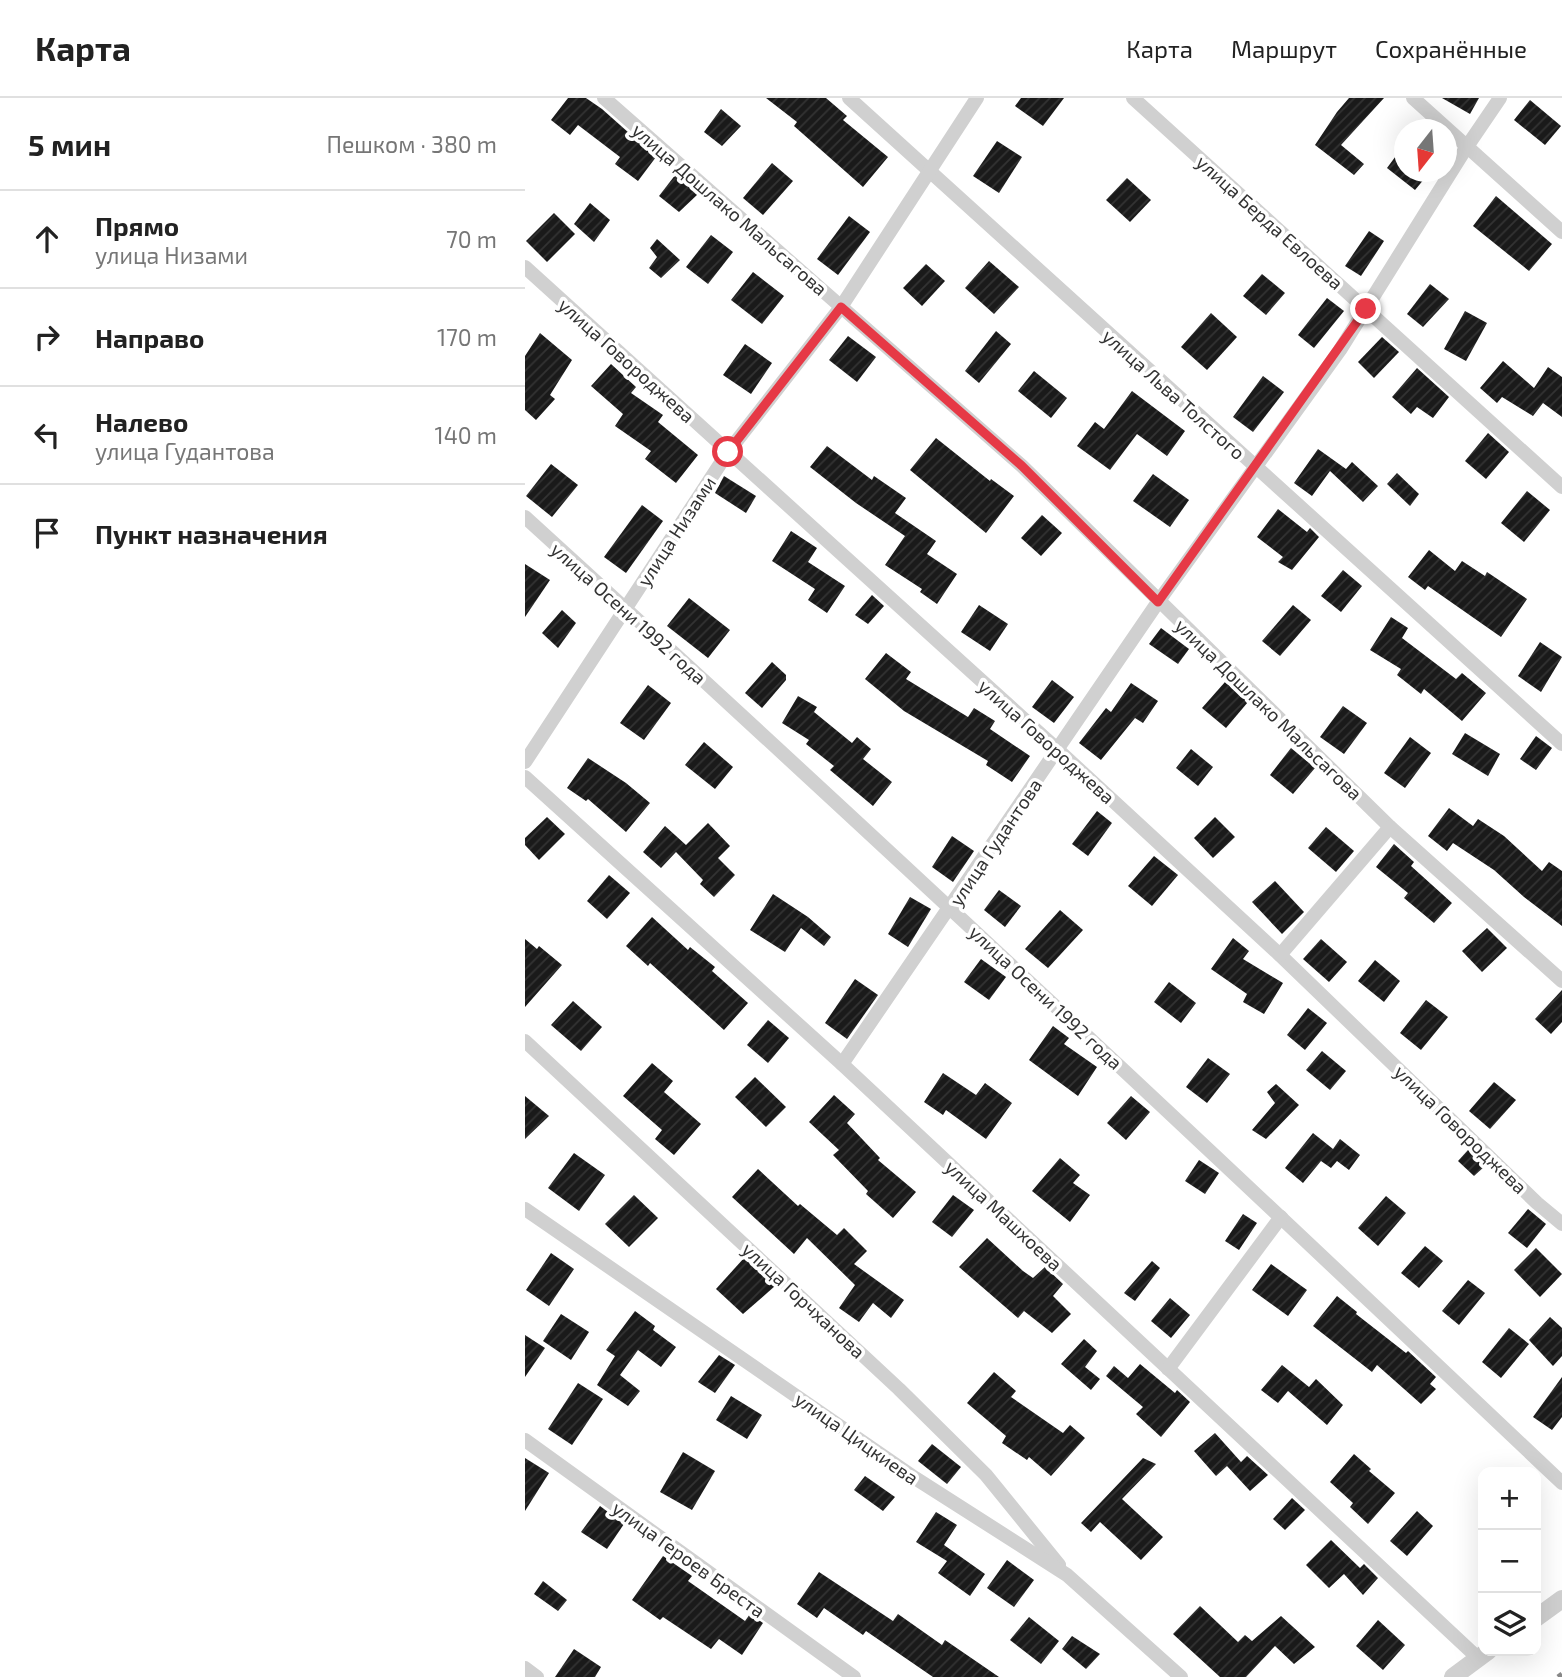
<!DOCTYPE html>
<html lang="ru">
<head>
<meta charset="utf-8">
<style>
  body { margin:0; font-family:"Exo 2",sans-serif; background:#f6f6f6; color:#222 }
  .controls { position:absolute; right:21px; bottom:21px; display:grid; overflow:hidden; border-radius:14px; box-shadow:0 7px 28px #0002 }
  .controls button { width:63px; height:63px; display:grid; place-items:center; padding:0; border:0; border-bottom:2px solid #e0e0e0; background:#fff; color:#222; font:35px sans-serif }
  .compass { position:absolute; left:869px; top:21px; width:63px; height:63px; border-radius:50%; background:#fff; box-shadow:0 7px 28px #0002; rotate:197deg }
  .stop { position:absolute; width:21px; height:21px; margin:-16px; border:5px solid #e63946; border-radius:50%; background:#fff }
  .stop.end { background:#e63946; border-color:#fff; box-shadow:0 2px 7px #0008 }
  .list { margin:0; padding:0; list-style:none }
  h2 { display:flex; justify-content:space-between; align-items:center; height:91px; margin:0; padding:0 28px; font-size:30px }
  h2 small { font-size:23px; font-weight:400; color:#767676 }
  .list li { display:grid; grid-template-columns:46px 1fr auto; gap:21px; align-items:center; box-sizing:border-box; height:98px; padding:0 28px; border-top:2px solid #e0e0e0 }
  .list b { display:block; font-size:26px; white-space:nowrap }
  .list p { margin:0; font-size:23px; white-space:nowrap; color:#767676 }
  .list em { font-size:23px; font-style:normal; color:#767676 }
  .icon { flex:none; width:38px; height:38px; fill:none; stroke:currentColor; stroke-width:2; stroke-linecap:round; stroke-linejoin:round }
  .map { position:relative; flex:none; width:1037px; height:1579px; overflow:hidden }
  header { display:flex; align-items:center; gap:42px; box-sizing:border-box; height:98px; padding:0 35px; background:#fff; border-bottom:2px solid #e0e0e0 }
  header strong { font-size:33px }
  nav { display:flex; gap:38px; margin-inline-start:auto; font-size:24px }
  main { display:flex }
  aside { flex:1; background:#fff }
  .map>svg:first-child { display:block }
</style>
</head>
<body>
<header>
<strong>Карта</strong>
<nav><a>Карта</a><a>Маршрут</a><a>Сохранённые</a></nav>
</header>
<main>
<aside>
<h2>5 мин<small>Пешком · 380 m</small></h2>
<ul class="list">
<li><svg class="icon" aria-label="ahead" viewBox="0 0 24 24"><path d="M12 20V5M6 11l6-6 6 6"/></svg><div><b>Прямо</b><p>улица Низами</p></div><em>70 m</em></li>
<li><svg class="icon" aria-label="right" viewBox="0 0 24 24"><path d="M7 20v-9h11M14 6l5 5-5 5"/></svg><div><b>Направо</b></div><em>170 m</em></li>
<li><svg class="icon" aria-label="left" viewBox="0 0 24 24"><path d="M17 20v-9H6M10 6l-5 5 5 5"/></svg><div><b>Налево</b><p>улица Гудантова</p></div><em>140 m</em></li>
<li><svg class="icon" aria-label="arrive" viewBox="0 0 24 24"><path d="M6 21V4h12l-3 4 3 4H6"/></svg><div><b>Пункт назначения</b></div></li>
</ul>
</aside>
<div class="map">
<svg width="1037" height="1579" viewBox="0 0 1037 1579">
  <defs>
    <pattern id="building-hatch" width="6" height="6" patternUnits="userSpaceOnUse" patternTransform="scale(1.75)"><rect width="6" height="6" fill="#1a1a1a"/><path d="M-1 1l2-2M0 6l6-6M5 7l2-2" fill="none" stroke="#333"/></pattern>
  </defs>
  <rect width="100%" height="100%" fill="#fff"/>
  <!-- building -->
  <g fill="url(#building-hatch)">
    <path d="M43,0H61L77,11L131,59L113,83L90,66L95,59L53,27L45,37L26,22Z"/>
    <path d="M241,0H301L322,18L318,22L363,59L338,89L269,28L272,24Z"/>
    <path d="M496,0H539L518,28L490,8Z"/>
    <path d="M824,0H859L816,47L839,66L829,77L790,47L812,14Z"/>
    <path d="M917,0H954L945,16Z"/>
    <path d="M1005,2L1036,28L1020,47L989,22Z"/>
    <path d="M196,11L216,28L197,48L179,34Z"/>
    <path d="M472,43L497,59L474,95L448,78Z"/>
    <path d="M879,47V74H905L890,92L862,70Z"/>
    <path d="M247,65L268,83L238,117L218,100Z"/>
    <path d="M151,76L173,96L154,114L134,98Z"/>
    <path d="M602,80L626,102L605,124L581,102Z"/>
    <path d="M971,98L1027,146L1004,173L948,128Z"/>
    <path d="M65,105L85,122L69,144L49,126Z"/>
    <path d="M29,115L50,136L22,164L1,143Z"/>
    <path d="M324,118L345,134L313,177L292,161Z"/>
    <path d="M844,133L859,143L836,178L820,168Z"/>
    <path d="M186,137L208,154L183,186L161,169Z"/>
    <path d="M132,141L155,162L136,180L124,170L132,159L125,150Z"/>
    <path d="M464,163L494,189L469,216L440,190Z"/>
    <path d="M401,166L420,183L397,208L378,190Z"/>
    <path d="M228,174L259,198L237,226L206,202Z"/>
    <path d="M737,176L760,195L741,217L718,198Z"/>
    <path d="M905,186L924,201L898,229L882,216Z"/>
    <path d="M802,200L819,213L789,250L773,237Z"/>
    <path d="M940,213L962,225L941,263L919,251Z"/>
    <path d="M686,215L712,239L682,272L656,249Z"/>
    <path d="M471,233L486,246L454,285L440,273Z"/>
    <path d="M15,235L47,262L25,297L30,301L11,322L0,312V258Z"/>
    <path d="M323,238L351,259L332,284L304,262Z"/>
    <path d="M857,239L874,254L849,280L833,264Z"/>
    <path d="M220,246L247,265L226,296L198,277Z"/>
    <path d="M978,263L1009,290L1023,269L1037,279V319L1018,305L1008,318L977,299L972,305L955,290Z"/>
    <path d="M86,266L111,289L106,295L138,317L133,324L173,357L151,385L120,361L126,353L90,328L98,316L66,288Z"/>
    <path d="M892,270L924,299L908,320L892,309L886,316L867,299Z"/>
    <path d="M509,273L542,300L526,320L493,293Z"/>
    <path d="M738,278L759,294L728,334L708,319Z"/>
    <path d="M607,293L660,333L642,358L612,336L585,372L552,348L570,324L579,331Z"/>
    <path d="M963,335L984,354L961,381L940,363Z"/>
    <path d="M411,340L465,383L466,381L489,398L461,435L385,372Z"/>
    <path d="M302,348L347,382L349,378L381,400L370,415L411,443L402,456L432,476L412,506L395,494L397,491L360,467L380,438L331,405L285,369Z"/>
    <path d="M793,351L821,371L827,364L853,388L838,404L805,373L787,398L769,385Z"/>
    <path d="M26,366L53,387L27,419L1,398Z"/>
    <path d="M872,375L894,396L885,408L862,386Z"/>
    <path d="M628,376L664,402L645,429L608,403Z"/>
    <path d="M199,378L231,398L221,415L190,395Z"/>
    <path d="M1002,393L1025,412L999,444L976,425Z"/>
    <path d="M117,407L138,423L101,475L79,459Z"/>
    <path d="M753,411L782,434L785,430L794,439L767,472L753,464L758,459L732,439Z"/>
    <path d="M517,417L537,435L516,458L496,440Z"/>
    <path d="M266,433L292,450L283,464L320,488L302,515L283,502L290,491L247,463Z"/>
    <path d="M904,452L930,473L937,463L960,478L962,474L1002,501L976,539L903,488L900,492L883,479Z"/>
    <path d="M0,466L25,482L0,519Z"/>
    <path d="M818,472L837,488L816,514L796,498Z"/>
    <path d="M347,497L359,508L343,526L330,517Z"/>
    <path d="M164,500L205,532L183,560L142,528Z"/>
    <path d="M454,507L483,526L465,553L436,534Z"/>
    <path d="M768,507L786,522L755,558L737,543Z"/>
    <path d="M37,512L51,525L33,550L17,535Z"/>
    <path d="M866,519L883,530L877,540L931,581L937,575L961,595L937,623L899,591L896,596L872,577L876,571L845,552Z"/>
    <path d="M636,530L664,551L653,566L624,546Z"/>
    <path d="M1015,544L1037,559L1016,594L993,578Z"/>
    <path d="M361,555L386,574L381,581L443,619L449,610L470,623L465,631L505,658L487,684L461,667L463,663L379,613L340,581Z"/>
    <path d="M247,564L261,577V582L237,610L220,595Z"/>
    <path d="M527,582L549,599L529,625L507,609Z"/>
    <path d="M700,584L723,604L701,630L677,610Z"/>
    <path d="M606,585L633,603L618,625L610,620L576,662L554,645L581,610L586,614Z"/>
    <path d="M123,587L146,605L119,642L95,625Z"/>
    <path d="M273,598L292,609L289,614L327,645L332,639L346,651L338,661L367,684L348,708L305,672L309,668L281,646L284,642L257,625Z"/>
    <path d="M818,608L842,625L819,656L795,639Z"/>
    <path d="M940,635L975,656L963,678L927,656Z"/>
    <path d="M1011,638L1027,650L1011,672L995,661Z"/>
    <path d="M885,639L906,655L880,690L859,675Z"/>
    <path d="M179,644L208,669L190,691L160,667Z"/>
    <path d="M766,650L790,670L768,696L745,677Z"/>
    <path d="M666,651L688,669L673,688L651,670Z"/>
    <path d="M63,660L101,685L125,705L101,734L63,701L61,703L42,690Z"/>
    <path d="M924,710L948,728L953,721L979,738L1017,773L1024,764L1037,773V828L999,799L969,772L928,745L922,753L903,738Z"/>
    <path d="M572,713L587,725L563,758L547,746Z"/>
    <path d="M22,719L40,736L14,762L0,747V740Z"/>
    <path d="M690,719L710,739L688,760L669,740Z"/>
    <path d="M183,725L205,748L193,760L210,777L189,799L175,786L178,782L151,754L136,770L118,754L140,728L161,747Z"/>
    <path d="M801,729L829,753L811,774L783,750Z"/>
    <path d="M427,738L449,753L428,784L407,769Z"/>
    <path d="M869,746L889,764L886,768L927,805L909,825L879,800L883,795L851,769Z"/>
    <path d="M629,758L653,777L627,808L603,788Z"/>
    <path d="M84,777L105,795L82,821L62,803Z"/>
    <path d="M750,783L779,814L757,836L727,804Z"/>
    <path d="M474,792L496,808L480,829L459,812Z"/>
    <path d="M248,796L283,819L306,839L299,848L276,830L260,854L225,832Z"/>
    <path d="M385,799L406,811L383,849L363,836Z"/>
    <path d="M535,812L558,832L523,870L500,851Z"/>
    <path d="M127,819L163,852L165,849L190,869L187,873L223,905L199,932L125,865L123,868L101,848Z"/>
    <path d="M962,830L982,850L957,874L937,853Z"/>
    <path d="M708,840L724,853L718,861L758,885L739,916L718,904L722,896L686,871Z"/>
    <path d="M0,841L12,851L14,848L37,867L0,909Z"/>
    <path d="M796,841L822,864L804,884L778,861Z"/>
    <path d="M456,861L481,879L464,902L439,884Z"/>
    <path d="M850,862L875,883L859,904L833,883Z"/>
    <path d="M330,881L353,897L322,941L300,925Z"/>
    <path d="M644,884L671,905L656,925L629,904Z"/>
    <path d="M1037,892V924L1026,936L1010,921Z"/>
    <path d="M901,902L923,919L896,952L875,935Z"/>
    <path d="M48,903L77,929L56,953L26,927Z"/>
    <path d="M783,910L802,925L780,952L762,937Z"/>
    <path d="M243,922L264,940L243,965L222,947Z"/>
    <path d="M528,928L544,940L539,946L572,969L553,998L504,962Z"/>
    <path d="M797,953L821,973L805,992L781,972Z"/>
    <path d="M683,960L705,976L682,1005L661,989Z"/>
    <path d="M127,965L148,983L139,994L176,1026L149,1057L130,1041L137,1032L98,998Z"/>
    <path d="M418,975L451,997L460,985L487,1005L461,1041L421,1012L418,1017L399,1004Z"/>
    <path d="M230,979L261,1009L241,1029L210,999Z"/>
    <path d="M969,984L991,1002L965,1031L944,1013Z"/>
    <path d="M751,986L774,1007L741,1041L727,1032L750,1005L742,994Z"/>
    <path d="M309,997L330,1016L322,1025L355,1060L353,1062L391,1094L368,1120L341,1096L343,1093L308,1057L314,1052L284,1024Z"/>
    <path d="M0,998L24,1018L0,1041Z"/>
    <path d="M606,998L625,1014L601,1042L582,1025Z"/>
    <path d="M788,1035L808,1051L815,1041L835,1057L824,1072L812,1063L806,1070L796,1063L778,1085L760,1070Z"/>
    <path d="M943,1052L960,1068L949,1078L933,1063Z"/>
    <path d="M49,1055L80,1077L54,1113L23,1090Z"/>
    <path d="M535,1060L555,1077L548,1085L565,1097L545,1124L507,1093Z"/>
    <path d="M674,1062L694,1075L680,1096L660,1083Z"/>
    <path d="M233,1071L273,1108L275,1106L312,1137L319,1130L342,1153L329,1166L379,1202L366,1220L348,1205L334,1224L314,1210L330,1187L282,1140L269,1156L207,1099Z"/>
    <path d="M109,1097L133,1120L104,1149L80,1126Z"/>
    <path d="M428,1097L449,1112L427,1139L407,1124Z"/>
    <path d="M861,1098L881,1115L853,1148L833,1130Z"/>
    <path d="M1003,1111L1021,1126L1002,1150L983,1135Z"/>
    <path d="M718,1116L732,1125L714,1152L700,1143Z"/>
    <path d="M462,1140L498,1173L508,1180L520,1169L538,1186L528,1198L546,1216L527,1235L499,1213L493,1220L434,1169Z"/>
    <path d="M900,1148L918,1163L894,1190L876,1175Z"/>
    <path d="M1011,1150L1037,1176L1015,1199L989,1172Z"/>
    <path d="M26,1155L49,1171L24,1208L1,1192Z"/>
    <path d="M219,1160L250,1188L218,1216L191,1191Z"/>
    <path d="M627,1163L635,1170L610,1203L599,1195Z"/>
    <path d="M746,1166L782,1192L763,1218L727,1192Z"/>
    <path d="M943,1182L960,1195L934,1227L917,1213Z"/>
    <path d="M812,1198L832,1214L831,1216L881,1255L883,1253L911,1279L905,1286L911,1291L896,1306L852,1267L847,1274L788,1228Z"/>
    <path d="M645,1200L665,1217L646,1240L626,1223Z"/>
    <path d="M110,1213L130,1228L128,1232L151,1249L136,1269L113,1252L95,1277L115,1293L103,1308L72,1287L90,1258L81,1252Z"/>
    <path d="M36,1216L64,1234L46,1262L18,1243Z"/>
    <path d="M1025,1219L1037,1230V1258L1028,1268L1004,1242Z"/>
    <path d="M984,1230L1004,1246L976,1280L957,1264Z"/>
    <path d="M0,1237L20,1250L0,1279Z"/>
    <path d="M559,1241L572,1253L560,1269L575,1281L566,1292L536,1266Z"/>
    <path d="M194,1257L210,1267L190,1295L173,1284Z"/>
    <path d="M615,1266L650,1295L652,1292L665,1304L636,1339L611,1316L618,1309L581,1278L589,1268L603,1280Z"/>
    <path d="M757,1267L784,1289L791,1281L818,1307L802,1327L763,1293L753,1305L736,1292Z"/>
    <path d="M469,1274L491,1293L486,1299L538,1335L545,1327L560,1340L526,1378L504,1359L502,1362L477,1345L481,1338L442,1305Z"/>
    <path d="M1037,1279V1319L1027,1332L1008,1319Z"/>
    <path d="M53,1285L78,1301L47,1347L23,1331Z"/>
    <path d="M206,1298L237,1317L222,1341L191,1322Z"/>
    <path d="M690,1335L716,1364L722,1358L743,1377L725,1393L702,1368L691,1378L669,1353Z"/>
    <path d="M407,1346L436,1369L422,1386L393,1363Z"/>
    <path d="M158,1354L190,1373L167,1412L135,1394Z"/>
    <path d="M829,1356L846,1371L844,1373L870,1395L843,1426L825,1409L828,1405L805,1384Z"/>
    <path d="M0,1360L24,1375L0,1413Z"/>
    <path d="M618,1360L631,1366L597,1401L638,1439L616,1462L575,1424L566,1434L556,1425Z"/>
    <path d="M340,1378L370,1399L358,1413L329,1392Z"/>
    <path d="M767,1400L780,1412L760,1432L748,1421Z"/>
    <path d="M75,1408L99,1426L82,1451L56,1434Z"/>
    <path d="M892,1413L908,1428L882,1458L865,1443Z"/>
    <path d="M411,1414L432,1427L419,1447L460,1476L445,1498L413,1475L422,1463L391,1444Z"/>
    <path d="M806,1442L835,1470L839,1466L853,1480L838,1497L819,1476L804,1490L781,1467Z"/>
    <path d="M138,1458L167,1478L163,1483L220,1523L225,1516L238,1525L217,1557L194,1541L186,1551L138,1519L135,1522L107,1502Z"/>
    <path d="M482,1462L509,1482L489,1509L462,1490Z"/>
    <path d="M294,1474L368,1523L373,1516L417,1547L420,1542L474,1579H408L341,1533L338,1537L299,1510L292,1520L272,1506Z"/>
    <path d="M18,1483L42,1502L33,1513L9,1496Z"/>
    <path d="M675,1508L713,1544L720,1537L727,1543L756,1518L790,1549L769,1566L750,1548L721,1579H695L648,1536Z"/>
    <path d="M504,1519L534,1543L516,1566L485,1542Z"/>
    <path d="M853,1522L880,1547L858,1572L831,1548Z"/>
    <path d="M547,1538L575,1556L561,1571L537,1551Z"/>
    <path d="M49,1551L76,1569L70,1579H30Z"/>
  </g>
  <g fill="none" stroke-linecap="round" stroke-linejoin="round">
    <!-- minor -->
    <g stroke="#d0d0d0" stroke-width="14">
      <path d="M79,0L497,368L865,729L1037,883"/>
      <path d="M324,0L1037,646"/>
      <path d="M608,0L1037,389"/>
      <path d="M888,0L1037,134"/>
      <path d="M0,169L533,652L755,857L1012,1105L1037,1126"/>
      <path d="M0,419C349,737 694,1060 1037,1385"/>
      <path d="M0,664L203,354L316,209L452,0"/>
      <path d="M0,679L317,966L953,1560"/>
      <path d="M755,857L865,729"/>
      <path d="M0,943L374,1291L461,1377L534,1467"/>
      <path d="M317,966L633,504L815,252L941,50L975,0"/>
      <path d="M0,1111L390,1380L542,1477L656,1579"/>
      <path d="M643,1271L756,1119"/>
      <path d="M0,1342L329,1579"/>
      <path d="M0,1570L12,1579"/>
    </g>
    <!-- tertiary -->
    <g stroke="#d0d0d0" stroke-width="18">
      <path d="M1011,1520L1037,1501"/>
      <path d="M928,1579L963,1553"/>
    </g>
    <!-- rail -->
    <path stroke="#888" stroke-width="5" stroke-dasharray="7 5" stroke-linecap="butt" d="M1033,1579L1037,1576"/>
  </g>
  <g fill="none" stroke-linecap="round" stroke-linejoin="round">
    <!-- route -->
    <path stroke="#e63946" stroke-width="9" d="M203,354L316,209L497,368L633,504L841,211"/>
  </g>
  <g text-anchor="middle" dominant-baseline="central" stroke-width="7" stroke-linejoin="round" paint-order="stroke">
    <!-- street labels -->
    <g font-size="19" fill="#333" stroke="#fff">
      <text transform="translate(205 111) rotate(41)">улица Дошлако Мальсагова</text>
      <text transform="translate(745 124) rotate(42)">улица Берда Евлоева</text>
      <text transform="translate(102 262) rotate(42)">улица Говороджева</text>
      <text transform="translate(649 296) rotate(42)">улица Льва Толстого</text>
      <text transform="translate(151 433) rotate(-57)">улица Низами</text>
      <text transform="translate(104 515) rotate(42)">улица Осени 1992 года</text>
      <text transform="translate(744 611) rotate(44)">улица Дошлако Мальсагова</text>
      <text transform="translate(522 643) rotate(42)">улица Говороджева</text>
      <text transform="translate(470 744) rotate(-56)">улица Гудантова</text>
      <text transform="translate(521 899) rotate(43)">улица Осени 1992 года</text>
      <text transform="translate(936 1031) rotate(44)">улица Говороджева</text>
      <text transform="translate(479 1117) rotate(43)">улица Машхоева</text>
      <text transform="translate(279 1202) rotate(43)">улица Горчханова</text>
      <text transform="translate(332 1340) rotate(35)">улица Цицкиева</text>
      <text transform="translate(164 1461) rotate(36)">улица Героев Бреста</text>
    </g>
  </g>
</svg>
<div class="controls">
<button>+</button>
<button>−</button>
<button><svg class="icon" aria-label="layers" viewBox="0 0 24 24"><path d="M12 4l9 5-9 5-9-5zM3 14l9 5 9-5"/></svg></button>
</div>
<svg class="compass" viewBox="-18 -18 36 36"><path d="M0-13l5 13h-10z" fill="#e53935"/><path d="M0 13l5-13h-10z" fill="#767676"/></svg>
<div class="stop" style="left:203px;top:354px"></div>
<div class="stop end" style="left:841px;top:211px"></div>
</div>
</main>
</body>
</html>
